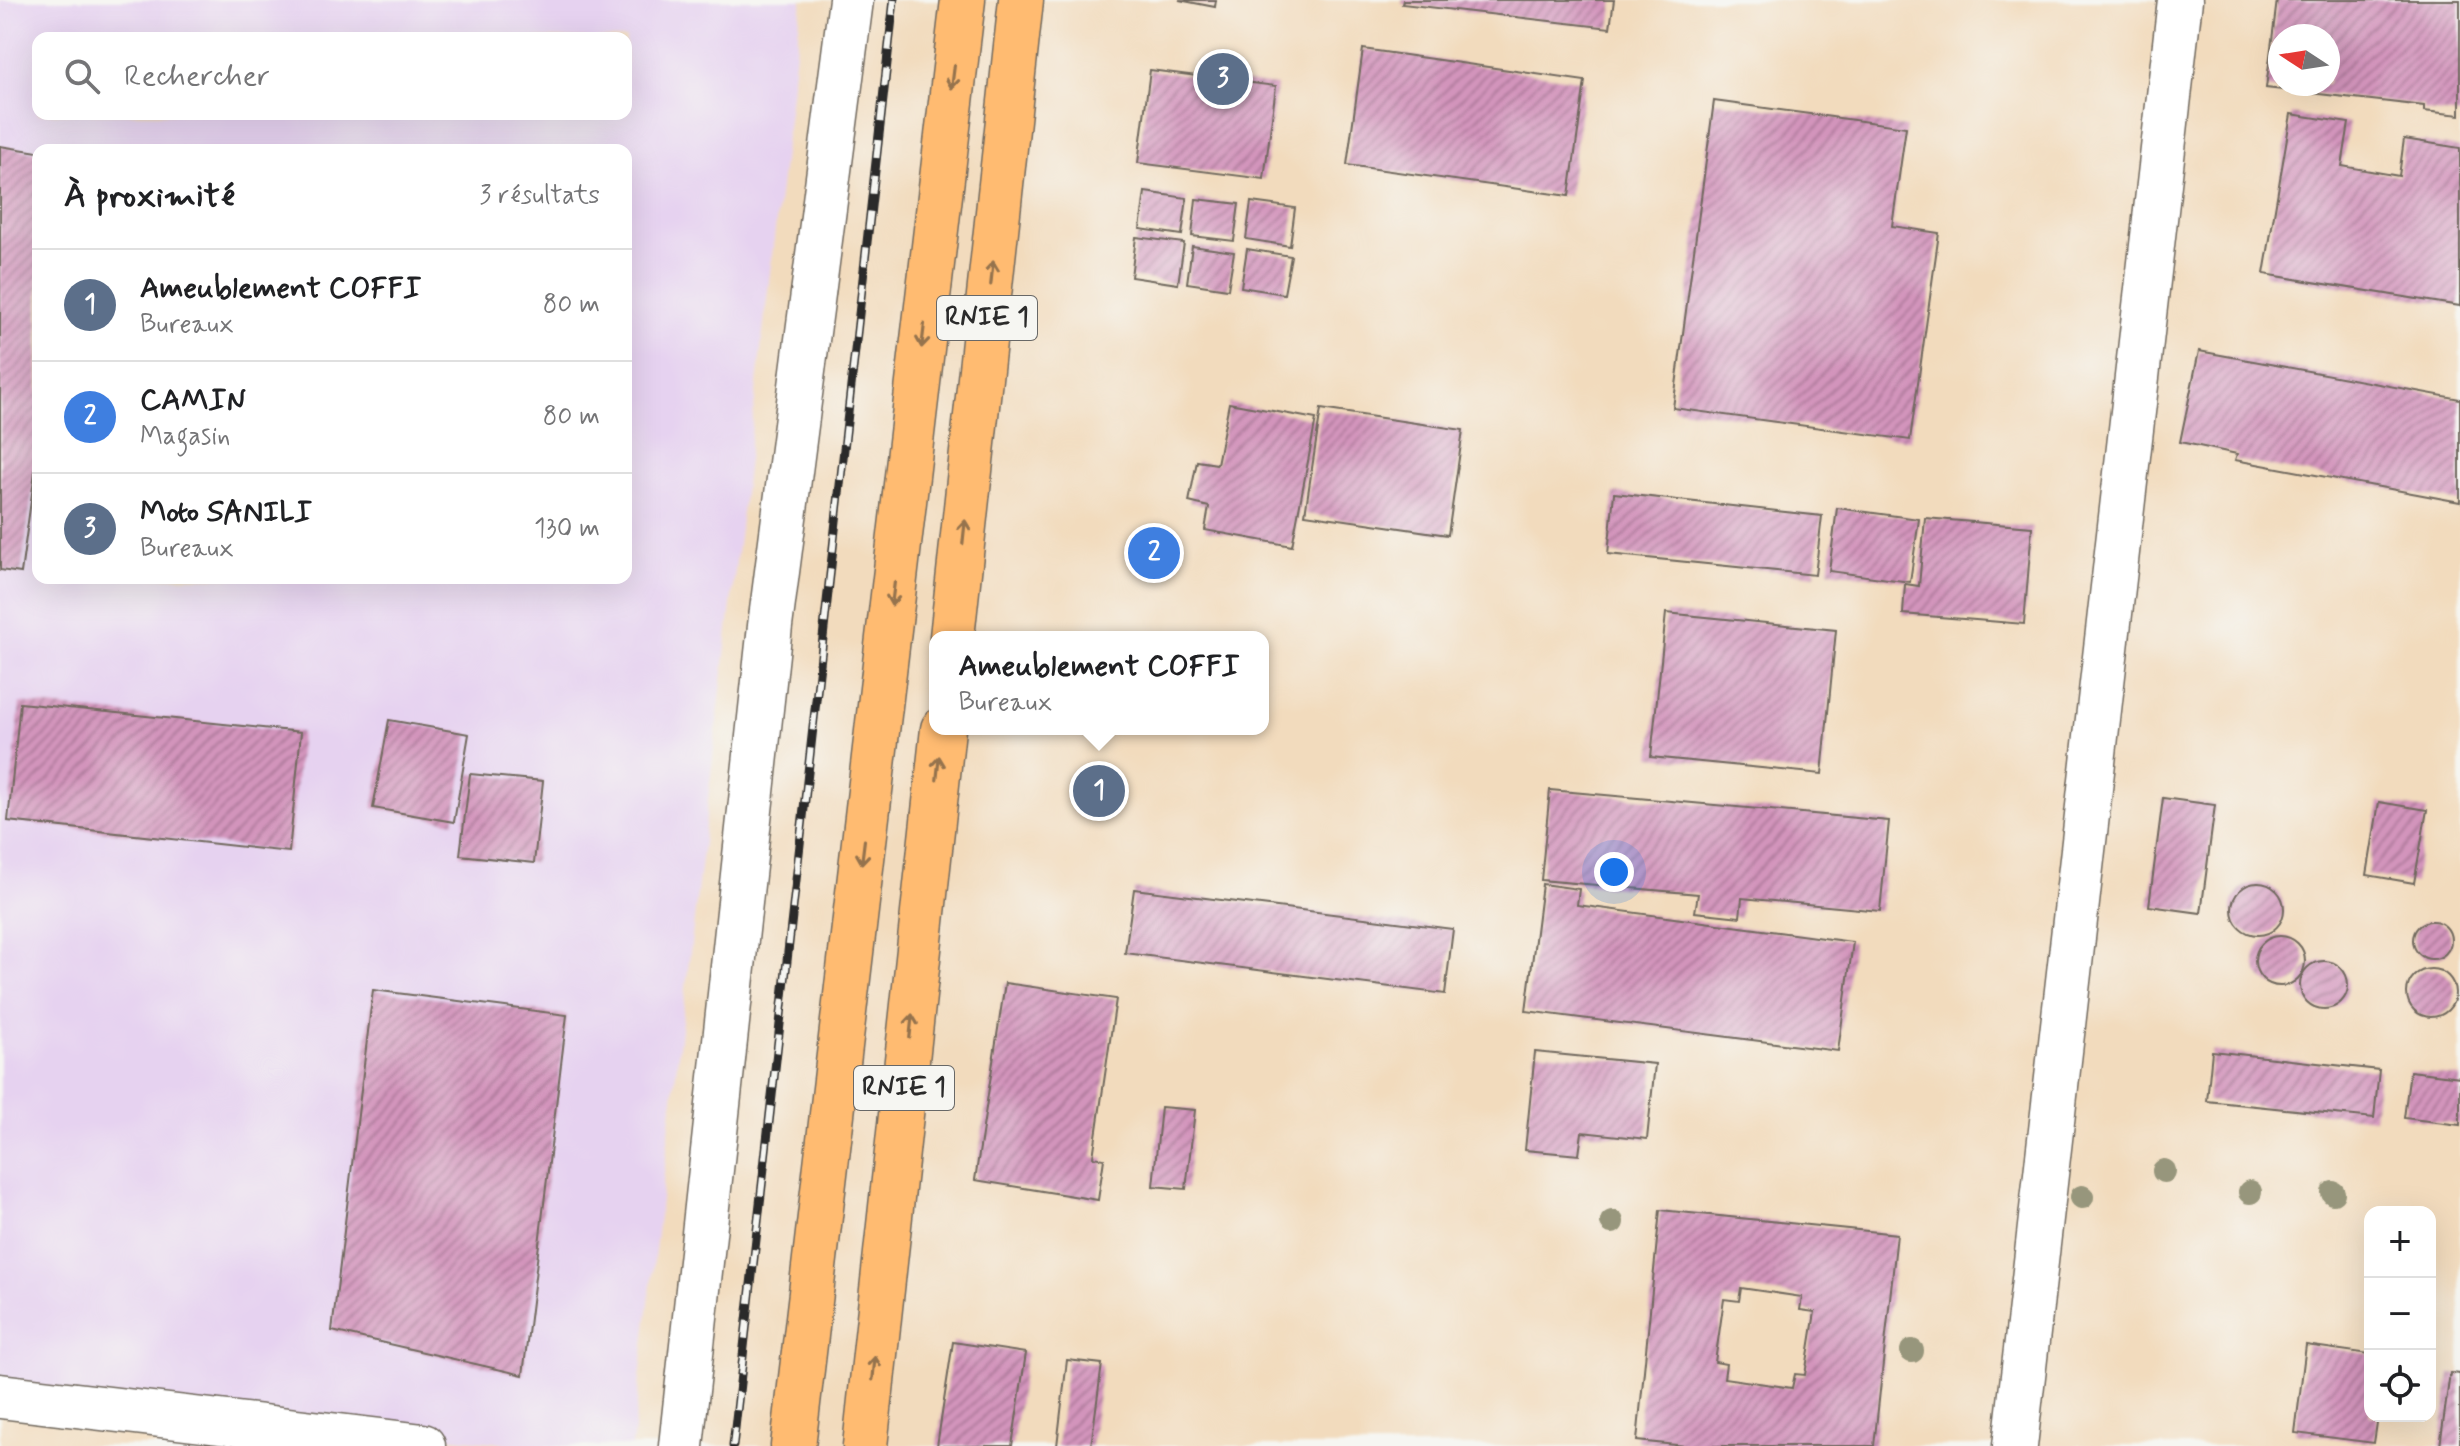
<!DOCTYPE html>
<html lang="fr">
<head>
<meta charset="utf-8">
<style>
  body { margin:0; font-family:Mynerve,sans-serif; background:#f6f6f6; color:#202124 }
  .controls { position:absolute; right:24px; bottom:24px; display:grid; overflow:hidden; border-radius:16px; box-shadow:0 8px 32px #0002 }
  .controls button { width:72px; height:72px; display:grid; place-items:center; padding:0; border:0; border-bottom:2px solid #e0e0e0; background:#fff; color:#202124; font:40px sans-serif }
  .compass { position:absolute; left:2268px; top:24px; width:72px; height:72px; border-radius:50%; background:#fff; box-shadow:0 8px 32px #0002; rotate:282deg }
  .you { position:absolute; left:1614px; top:872px; width:28px; height:28px; margin:-20px; border:6px solid #fff; border-radius:50%; background:#1a73e8; box-shadow:0 0 0 12px #1a73e833 }
  .badge { display:grid; place-items:center; width:52px; height:52px; border-radius:50%; background:#db2777; color:#fff; font-size:26px; font-weight:700 }
  .pin { position:absolute; translate:-50% -50%; border:4px solid #fff; box-shadow:0 2px 8px #0006 }
  .popup { position:absolute; left:929px; top:631px; width:340px; height:104px; box-sizing:border-box; display:grid; place-content:center; border-radius:16px; background:#fff; filter:drop-shadow(0 2px 6px #0005); font-size:26px; white-space:nowrap; color:#757577 }
  .popup b { font-size:30px; color:#202124 }
  .popup::after { content:''; position:absolute; left:50%; top:100%; margin-left:-16px; border:16px solid transparent; border-top-color:#fff }
  .list { margin:0; padding:0; list-style:none }
  h2 { display:flex; justify-content:space-between; align-items:center; height:104px; margin:0; padding:0 32px; font-size:34px }
  h2 small { font-size:26px; font-weight:400; color:#757577 }
  .list li { display:grid; grid-template-columns:52px 1fr auto; gap:24px; align-items:center; box-sizing:border-box; height:112px; padding:0 32px; border-top:2px solid #e0e0e0 }
  .list b { display:block; font-size:30px; white-space:nowrap }
  .list p { margin:0; font-size:26px; white-space:nowrap; color:#757577 }
  .list em { font-size:26px; font-style:normal; color:#757577 }
  .icon { flex:none; width:44px; height:44px; fill:none; stroke:currentColor; stroke-width:2; stroke-linecap:round; stroke-linejoin:round }
  .map { position:relative; flex:none; width:2460px; height:1446px; overflow:hidden }
  .search { position:absolute; background:#fff; box-shadow:0 8px 32px #0002; left:32px; top:32px; width:600px; height:88px; display:flex; align-items:center; gap:20px; box-sizing:border-box; padding:0 28px; border-radius:16px; color:#757577; font-size:30px }
  .panel { position:absolute; background:#fff; box-shadow:0 8px 32px #0002; left:32px; top:144px; width:600px; height:440px; border-radius:16px }
  .map>svg:first-child { display:block }
</style>
</head>
<body>
<div class="map">
<svg width="2460" height="1446" viewBox="0 0 2460 1446">
  <defs>
    <pattern id="building-hatch" width="6" height="6" patternUnits="userSpaceOnUse" patternTransform="scale(2)"><rect width="6" height="6" fill="#d394bc"/><path d="M-1 1l2-2M0 6l6-6M5 7l2-2" fill="none" stroke="#ab7999"/></pattern>
  </defs>
  <rect width="100%" height="100%" fill="#f6f6f2"/>
  <filter id="ink" filterUnits="userSpaceOnUse"><feTurbulence type="fractalNoise" baseFrequency=".0125" numOctaves="2"/><feDisplacementMap in="SourceGraphic" scale="16" xChannelSelector="R" yChannelSelector="G"/><feConvolveMatrix kernelMatrix="1 2 1 2 8 2 1 2 1" color-interpolation-filters="sRGB"/></filter>
  <filter id="wash" filterUnits="userSpaceOnUse"><feTurbulence type="fractalNoise" baseFrequency=".006" numOctaves="4" result="noise"/><feDisplacementMap in="SourceGraphic" scale="32" xChannelSelector="R" yChannelSelector="G"/><feGaussianBlur stdDeviation="1.8" result="paint"/><feColorMatrix in="noise" values="0 0 0 0 0 0 0 0 0 0 0 0 0 0 0 0 0 1.4 0 .05"/><feComposite in="paint" operator="in"/></filter>
  <g filter="url(#wash)">
    <rect width="100%" height="100%" fill="#f2dbbd"/>
    <!-- built -->
    <path fill="#e6d2f0" fill-rule="evenodd" d="M0,0H802L632,1446H528L0,1388ZM38,38H626V114H38ZM38,150H626V578H38Z"/>
    <g id="blocks">
      <!-- building -->
      <g fill="url(#building-hatch)" fill-rule="evenodd">
        <path d="M1179,0H1216L1215,7Z"/>
        <path d="M1403,0H1614L1610,28L1402,4Z"/>
        <path d="M2277,0H2460V115L2424,111V106L2266,88ZM2280,36H2328V84H2280Z"/>
        <path d="M1363,49L1585,81L1569,196L1347,165Z"/>
        <path d="M1150,70L1276,86L1264,179L1138,163Z"/>
        <path d="M1714,101L1906,127L1892,226L1939,233L1910,440L1673,408Z"/>
        <path d="M2291,114L2349,123L2342,166L2399,176L2404,139L2460,148V306L2264,274Z"/>
        <path d="M0,146L38,152V450L21,573L0,570Z"/>
        <path d="M1145,192L1187,198L1182,235L1140,229Z"/>
        <path d="M1196,199L1239,204L1234,241L1192,236Z"/>
        <path d="M1251,202L1295,208L1290,246L1246,239Z"/>
        <path d="M1136,237L1184,243L1178,284L1131,277Z"/>
        <path d="M1192,246L1234,252L1228,289L1187,283Z"/>
        <path d="M1247,249L1291,256L1284,294L1241,287Z"/>
        <path d="M2199,351L2460,399V502L2235,460L2237,454L2180,442Z"/>
        <path d="M1229,403L1316,419L1292,546L1205,530L1209,507L1189,502L1197,461L1217,464Z"/>
        <path d="M1321,409L1463,430L1448,535L1305,514Z"/>
        <path d="M1614,493L1822,516L1815,575L1608,554Z"/>
        <path d="M1837,508L1919,519L1910,582L1829,571Z"/>
        <path d="M1925,518L2032,527L2024,624L1903,614L1905,584L1919,586Z"/>
        <path d="M1666,613L1836,630L1822,774L1651,757Z"/>
        <path d="M20,703L301,732L289,852L8,821Z"/>
        <path d="M389,720L469,734L454,822L373,808Z"/>
        <path d="M470,774L543,781L534,863L460,855Z"/>
        <path d="M1550,790L1889,821L1880,911L1742,898L1740,917L1695,912L1698,894L1541,880Z"/>
        <path d="M2163,798L2215,805L2201,913L2149,906Z"/>
        <path d="M2379,802L2427,810L2414,883L2367,875Z"/>
        <circle cx="2258" cy="909" r="26"/>
        <path d="M1542,884L1579,889L1577,905L1853,942L1838,1051L1526,1011Z"/>
        <path d="M1134,889L1453,929L1445,994L1125,953Z"/>
        <circle cx="2432" cy="940" r="19"/>
        <circle cx="2280" cy="961" r="25"/>
        <circle cx="2324" cy="985" r="24"/>
        <circle cx="2431" cy="993" r="24"/>
        <path d="M1005,983L1116,999L1093,1157L1104,1159L1098,1200L975,1180Z"/>
        <path d="M373,990L567,1015L523,1375L332,1331Z"/>
        <path d="M2212,1051L2379,1070L2374,1118L2207,1101Z"/>
        <path d="M1535,1052L1655,1064L1647,1139L1582,1132L1579,1155L1525,1150Z"/>
        <path d="M2410,1071L2460,1077V1125L2404,1118Z"/>
        <path d="M1161,1107L1195,1110L1186,1189L1153,1186Z"/>
        <path d="M1660,1210L1897,1234L1874,1446H1686L1637,1441ZM1741,1288L1802,1297L1800,1310L1815,1312L1805,1375L1795,1374L1792,1388L1724,1378L1726,1364L1715,1362L1724,1299L1739,1301Z"/>
        <path d="M953,1342L1026,1353L1012,1446H937Z"/>
        <path d="M2306,1345L2370,1354V1416H2378L2374,1443L2295,1433Z"/>
        <path d="M1067,1360L1102,1364L1091,1446H1057Z"/>
        <path d="M2450,1373L2460,1374V1446H2440Z"/>
      </g>
    </g>
  </g>
  <g filter="url(#ink)">
    <use href="#blocks" fill-opacity="0" stroke="#71695e" stroke-width="2"/>
    <g fill="none" stroke-linecap="round" stroke-linejoin="round">
      <!-- minor casing -->
      <g stroke="#71695e" stroke-width="47">
        <g id="minor">
          <path d="M0,1396L423,1446"/>
          <path d="M681,1446L770,626L851,0"/>
          <path d="M2015,1446L2180,0"/>
        </g>
      </g>
      <!-- trunk casing -->
      <g stroke="#71695e" stroke-width="47">
        <g id="trunk">
          <path d="M952,637L1021,0"/>
          <path d="M793,1446L963,0"/>
          <path d="M865,1446L943,729"/>
        </g>
      </g>
      <!-- minor -->
      <use href="#minor" stroke="#fff" stroke-width="44"/>
      <!-- trunk -->
      <use href="#trunk" stroke="#ffbb71" stroke-width="44"/>
      <!-- rail casing -->
      <g stroke="#2b2b2b" stroke-width="9">
        <path id="rail" d="M733,1446L894,0"/>
      </g>
      <!-- rail -->
      <use href="#rail" stroke="#f6f6f2" stroke-width="6" stroke-dasharray="18" stroke-linecap="butt"/>
    </g>
    <!-- trees -->
    <g fill="#97967b">
      <circle cx="2164" cy="1171" r="12"/>
      <circle cx="2250" cy="1192" r="12"/>
      <circle cx="2333" cy="1193" r="12"/>
      <circle cx="2082" cy="1197" r="12"/>
      <circle cx="1612" cy="1222" r="12"/>
      <circle cx="1912" cy="1351" r="12"/>
    </g>
    <!-- one-way arrows -->
    <defs><path id="oneway-shaft" d="M-6 0H5M1.5-3L5.5 0L1.5 3" fill="none" stroke-width="1.6" stroke-linecap="round" stroke-linejoin="round" transform="scale(2)"/></defs>
    <g stroke="#95734e">
      <use href="#oneway-shaft" transform="translate(953 77) rotate(97)"/>
      <use href="#oneway-shaft" transform="translate(992 273) rotate(-84)"/>
      <use href="#oneway-shaft" transform="translate(923 336) rotate(97)"/>
      <use href="#oneway-shaft" transform="translate(964 532) rotate(-84)"/>
      <use href="#oneway-shaft" transform="translate(893 594) rotate(97)"/>
      <use href="#oneway-shaft" transform="translate(938 768) rotate(-84)"/>
      <use href="#oneway-shaft" transform="translate(863 852) rotate(97)"/>
      <use href="#oneway-shaft" transform="translate(911 1026) rotate(-84)"/>
      <use href="#oneway-shaft" transform="translate(874 1368) rotate(-84)"/>
    </g>
  </g>
  <g text-anchor="middle" dominant-baseline="central" stroke-width="7" stroke-linejoin="round" paint-order="stroke">
    <!-- shield labels -->
    <g fill="#f6f6f2" stroke="#686867" stroke-width="2">
      <rect x="937" y="296" width="100" height="44" rx="6"/>
      <rect x="854" y="1066" width="100" height="44" rx="6"/>
    </g>
    <g font-size="26" font-weight="bold" fill="#2b2b2b">
      <text x="987" y="318">RNIE 1</text>
      <text x="904" y="1088">RNIE 1</text>
    </g>
  </g>
</svg>
<div class="controls">
<button>+</button>
<button>−</button>
<button><svg class="icon" aria-label="locate" viewBox="0 0 24 24"><circle cx="12" cy="12" r="6"/><path d="M12 2v4M12 18v4M2 12h4M18 12h4"/></svg></button>
</div>
<svg class="compass" viewBox="-18 -18 36 36"><path d="M0-13l5 13h-10z" fill="#e53935"/><path d="M0 13l5-13h-10z" fill="#757577"/></svg>
<div class="you"></div>
<div class="pin badge" style="left:1099px;top:791px;background:#5c6f8a">1</div>
<div class="popup"><b>Ameublement COFFI</b>Bureaux</div>
<div class="pin badge" style="left:1154px;top:553px;background:#3f7fe0">2</div>
<div class="pin badge" style="left:1223px;top:79px;background:#5c6f8a">3</div>
<div class="search"><svg class="icon" aria-label="search" viewBox="0 0 24 24"><circle cx="10" cy="10" r="6"/><path d="M15 15l6 6"/></svg>Rechercher</div>
<section class="panel">
<h2>À proximité<small>3 résultats</small></h2>
<ul class="list">
<li><span class="badge" style="background:#5c6f8a">1</span><div><b>Ameublement COFFI</b><p>Bureaux</p></div><em>80 m</em></li>
<li><span class="badge" style="background:#3f7fe0">2</span><div><b>CAMIN</b><p>Magasin</p></div><em>80 m</em></li>
<li><span class="badge" style="background:#5c6f8a">3</span><div><b>Moto SANILI</b><p>Bureaux</p></div><em>130 m</em></li>
</ul>
</section>
</div>
</body>
</html>
